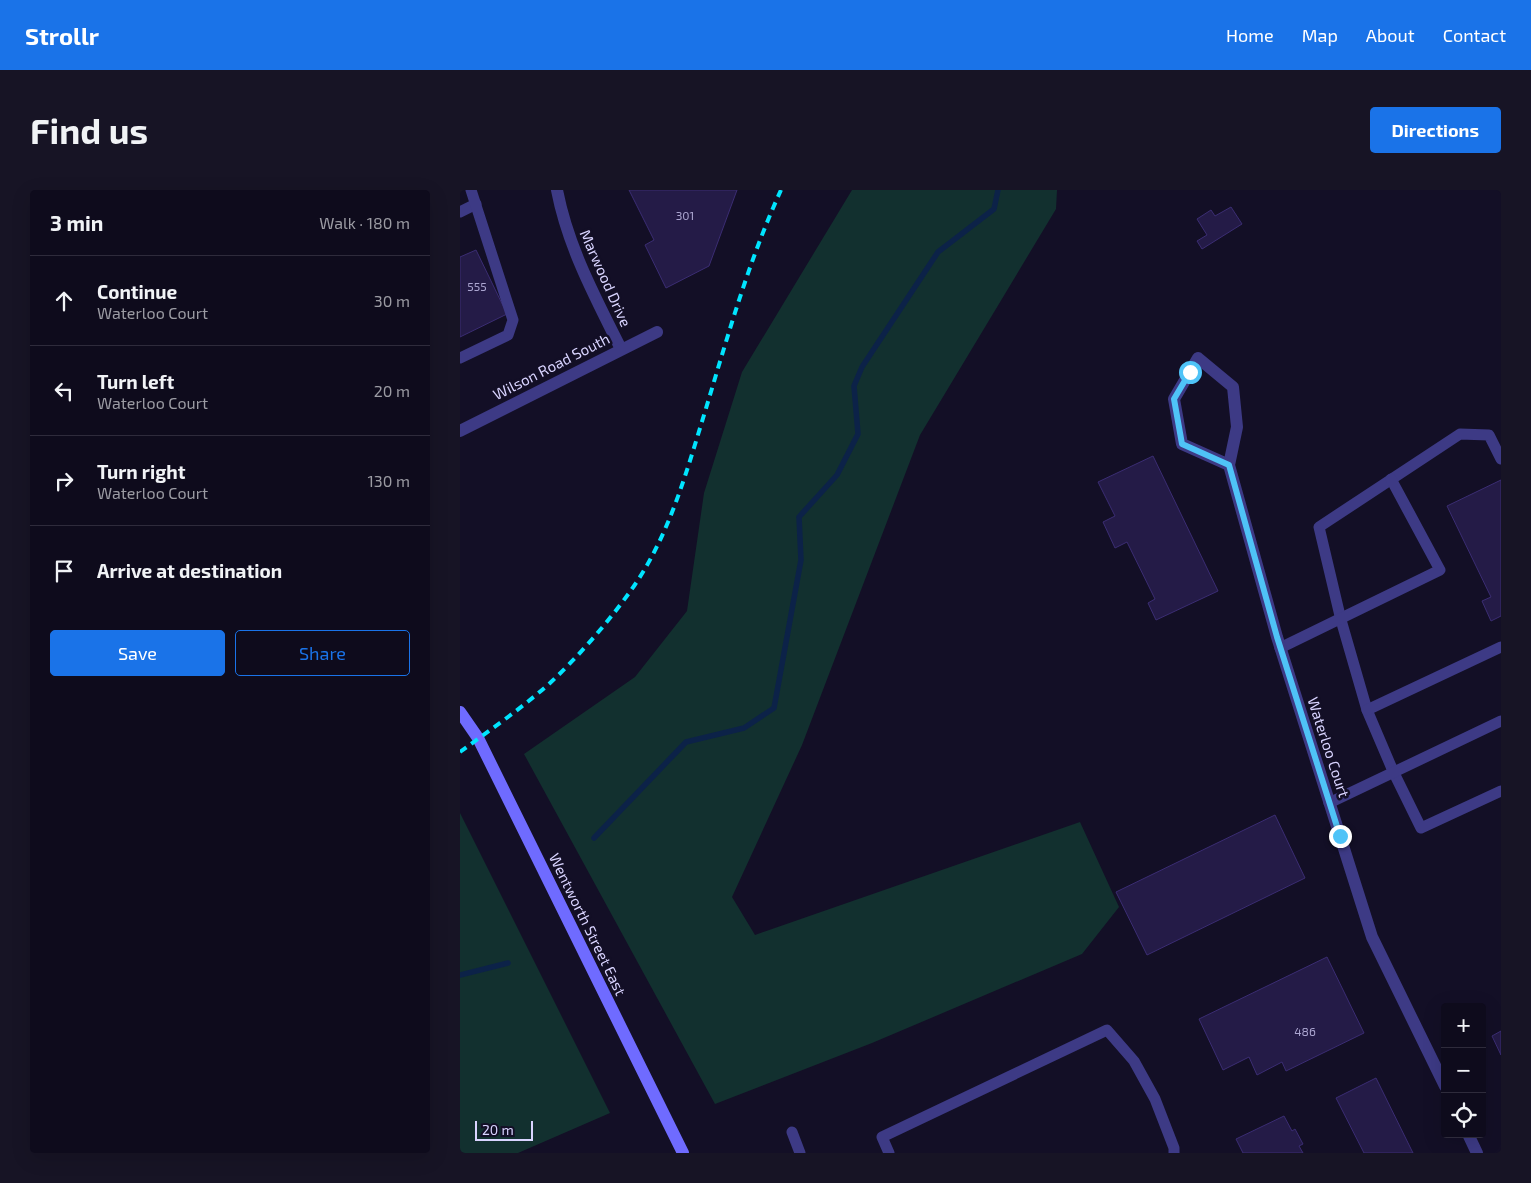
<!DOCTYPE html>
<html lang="en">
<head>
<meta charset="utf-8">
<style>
  body { margin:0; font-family:"Exo 2",sans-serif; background:#171425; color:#f1f3f6 }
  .controls { position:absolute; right:15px; bottom:15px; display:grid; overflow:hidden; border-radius:5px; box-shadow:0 5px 20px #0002 }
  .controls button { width:45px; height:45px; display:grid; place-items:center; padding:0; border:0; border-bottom:1px solid #2e2b3b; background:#0e0b1c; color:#f1f3f6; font:25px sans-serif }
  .scale { position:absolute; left:15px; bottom:12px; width:58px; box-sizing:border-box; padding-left:5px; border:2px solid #d9d4ff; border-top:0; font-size:14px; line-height:18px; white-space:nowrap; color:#d9d4ff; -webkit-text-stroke:4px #130f26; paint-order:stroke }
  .stop { position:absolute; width:15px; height:15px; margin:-11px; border:4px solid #4fc3f7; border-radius:50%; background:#fff }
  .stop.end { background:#4fc3f7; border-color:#fff; box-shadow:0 1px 5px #0008 }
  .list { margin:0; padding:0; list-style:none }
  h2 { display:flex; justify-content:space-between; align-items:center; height:65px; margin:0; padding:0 20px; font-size:21px }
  h2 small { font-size:16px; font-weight:400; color:#9b9ba3 }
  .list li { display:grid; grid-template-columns:32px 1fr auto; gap:15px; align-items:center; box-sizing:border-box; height:90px; padding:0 20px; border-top:1px solid #2e2b3b }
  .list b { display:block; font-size:19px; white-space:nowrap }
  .list p { margin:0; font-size:16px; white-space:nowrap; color:#9b9ba3 }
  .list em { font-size:16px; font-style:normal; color:#9b9ba3 }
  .actions { display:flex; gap:10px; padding:15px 20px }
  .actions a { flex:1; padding:11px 0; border:1px solid #1a73e8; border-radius:5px; text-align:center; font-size:18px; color:#1a73e8 }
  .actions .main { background:#1a73e8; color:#fff }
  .icon { flex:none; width:28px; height:28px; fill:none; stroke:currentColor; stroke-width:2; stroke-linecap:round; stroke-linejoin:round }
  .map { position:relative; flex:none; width:1041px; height:963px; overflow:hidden; border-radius:5px }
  header { display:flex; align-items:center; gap:30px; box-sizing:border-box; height:70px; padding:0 25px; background:#1a73e8; color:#fff }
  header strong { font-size:24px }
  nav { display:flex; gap:28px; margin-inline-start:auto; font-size:18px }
  .intro { display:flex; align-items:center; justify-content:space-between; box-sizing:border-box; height:120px; padding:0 30px }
  h1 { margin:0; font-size:35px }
  .button { padding:12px 22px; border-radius:5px; background:#1a73e8; color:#fff; font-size:18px; font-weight:700 }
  main { display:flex; gap:30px; padding:0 30px }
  aside { flex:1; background:#0e0b1c; border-radius:5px; box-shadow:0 5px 20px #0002 }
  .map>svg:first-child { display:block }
</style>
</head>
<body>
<header>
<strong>Strollr</strong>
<nav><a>Home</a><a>Map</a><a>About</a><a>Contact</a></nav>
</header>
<div class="intro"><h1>Find us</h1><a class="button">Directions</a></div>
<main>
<aside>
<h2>3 min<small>Walk · 180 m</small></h2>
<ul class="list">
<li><svg class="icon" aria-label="ahead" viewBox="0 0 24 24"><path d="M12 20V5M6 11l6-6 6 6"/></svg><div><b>Continue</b><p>Waterloo Court</p></div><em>30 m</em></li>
<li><svg class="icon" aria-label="left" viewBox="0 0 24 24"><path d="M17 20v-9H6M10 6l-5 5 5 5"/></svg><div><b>Turn left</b><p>Waterloo Court</p></div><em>20 m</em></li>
<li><svg class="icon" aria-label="right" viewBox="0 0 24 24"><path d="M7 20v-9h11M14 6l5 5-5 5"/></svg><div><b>Turn right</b><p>Waterloo Court</p></div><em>130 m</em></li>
<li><svg class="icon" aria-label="arrive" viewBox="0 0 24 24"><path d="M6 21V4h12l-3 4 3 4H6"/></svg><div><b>Arrive at destination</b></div></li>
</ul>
<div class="actions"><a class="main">Save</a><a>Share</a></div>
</aside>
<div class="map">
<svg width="1041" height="963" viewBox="0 0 1041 963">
  <rect width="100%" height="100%" fill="#130f26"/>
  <!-- green -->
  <g fill="#12302f">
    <path d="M392,0H597L596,19L460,245L342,555L272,707L295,745L620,632L659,717L622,764L412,853L255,914L64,564L175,487L227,421L244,303L282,182Z"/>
    <path d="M0,623L150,923L58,963H0Z"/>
  </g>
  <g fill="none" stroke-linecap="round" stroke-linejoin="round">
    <!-- stream -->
    <g stroke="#0c2248" stroke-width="5.5">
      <path d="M134,648L226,552L284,538L314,518L341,370L339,327L377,285L398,244L394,196L402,177L478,62L534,19L538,0"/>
      <path d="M0,785L48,773"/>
    </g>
  </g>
  <!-- building -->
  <g fill="#241b47" stroke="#3b2d73">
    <path d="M169,0H277L249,76L206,98L185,55L194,50Z"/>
    <path d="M771,17L782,34L742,59L737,51L747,45L737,29L751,20L755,26Z"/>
    <path d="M16,60L47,124L0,147V67Z"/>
    <path d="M693,266L758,401L696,430L688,413L695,409L667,352L655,358L643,332L655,326L638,292Z"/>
    <path d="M1041,290V426L1031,431L1022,411L1031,407L987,316Z"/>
    <path d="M815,625L845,688L687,765L656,702Z"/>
    <path d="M867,767L904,843L826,881L822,872L797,885L789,867L763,880L739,829Z"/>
    <path d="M1041,841V865L1032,846Z"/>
    <path d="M916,888L953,963H904L876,908Z"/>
    <path d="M824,926L832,941L835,939L843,954L839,956L843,963H783L776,949Z"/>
  </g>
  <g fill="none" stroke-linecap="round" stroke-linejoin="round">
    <!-- service -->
    <g stroke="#3d3a85" stroke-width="11">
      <path d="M0,22L16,14"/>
      <path d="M0,168L48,145L53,130L11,0"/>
      <path d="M1041,269L1029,245L1000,244L859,337L881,430L907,520L933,581L961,638L1041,601"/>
      <path d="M820,458L980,380L931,289"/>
      <path d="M907,520L1041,457"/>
      <path d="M869,613L1041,531"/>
      <path d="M332,942L340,963"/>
      <path d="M429,963L422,947L647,840L674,871L695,909L714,958V963"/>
    </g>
    <!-- minor -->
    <g stroke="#3d3a85" stroke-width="12">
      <path d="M769,275L722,254L714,209L738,168L773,197L777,237L769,275L817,447L912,747L985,896"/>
      <path d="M1008,944L1017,963"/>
    </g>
    <!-- tertiary -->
    <g stroke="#3d3a85" stroke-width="12">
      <path d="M97,0C108,57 135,107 161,159"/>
      <path d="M0,241L197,142"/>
    </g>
    <!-- secondary -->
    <path stroke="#6f6bff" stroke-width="12" d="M0,522L18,548L223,963"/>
    <!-- rail -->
    <path stroke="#00e5ff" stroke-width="4" stroke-dasharray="8 6" stroke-linecap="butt" d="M0,562C30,540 62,518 90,493C120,465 151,429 174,396C209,345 226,284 244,225C267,149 288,72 321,0"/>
  </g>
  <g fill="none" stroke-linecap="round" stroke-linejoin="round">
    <!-- route -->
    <path stroke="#4fc3f7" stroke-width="6" d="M730,182L714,209L722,254L769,275L817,447L880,646"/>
  </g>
  <g text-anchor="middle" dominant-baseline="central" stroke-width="5" stroke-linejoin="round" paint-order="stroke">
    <!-- number labels -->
    <g font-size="12" fill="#aca6d1">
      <text x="225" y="25">301</text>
      <text x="17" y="96">555</text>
      <text x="845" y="841">486</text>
    </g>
    <!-- street labels -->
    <g font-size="15" fill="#d9d4ff" stroke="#130f26">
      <text transform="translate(146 88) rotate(66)">Marwood Drive</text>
      <text transform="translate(91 176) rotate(-27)">Wilson Road South</text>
      <text transform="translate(869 557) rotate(72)">Waterloo Court</text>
      <text transform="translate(128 734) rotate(64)">Wentworth Street East</text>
    </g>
  </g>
</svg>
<div class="controls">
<button>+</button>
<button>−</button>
<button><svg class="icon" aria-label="locate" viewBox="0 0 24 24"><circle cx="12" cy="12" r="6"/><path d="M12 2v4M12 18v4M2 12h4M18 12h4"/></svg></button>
</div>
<div class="scale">20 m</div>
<div class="stop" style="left:730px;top:182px"></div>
<div class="stop end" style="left:880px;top:646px"></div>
</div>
</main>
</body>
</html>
